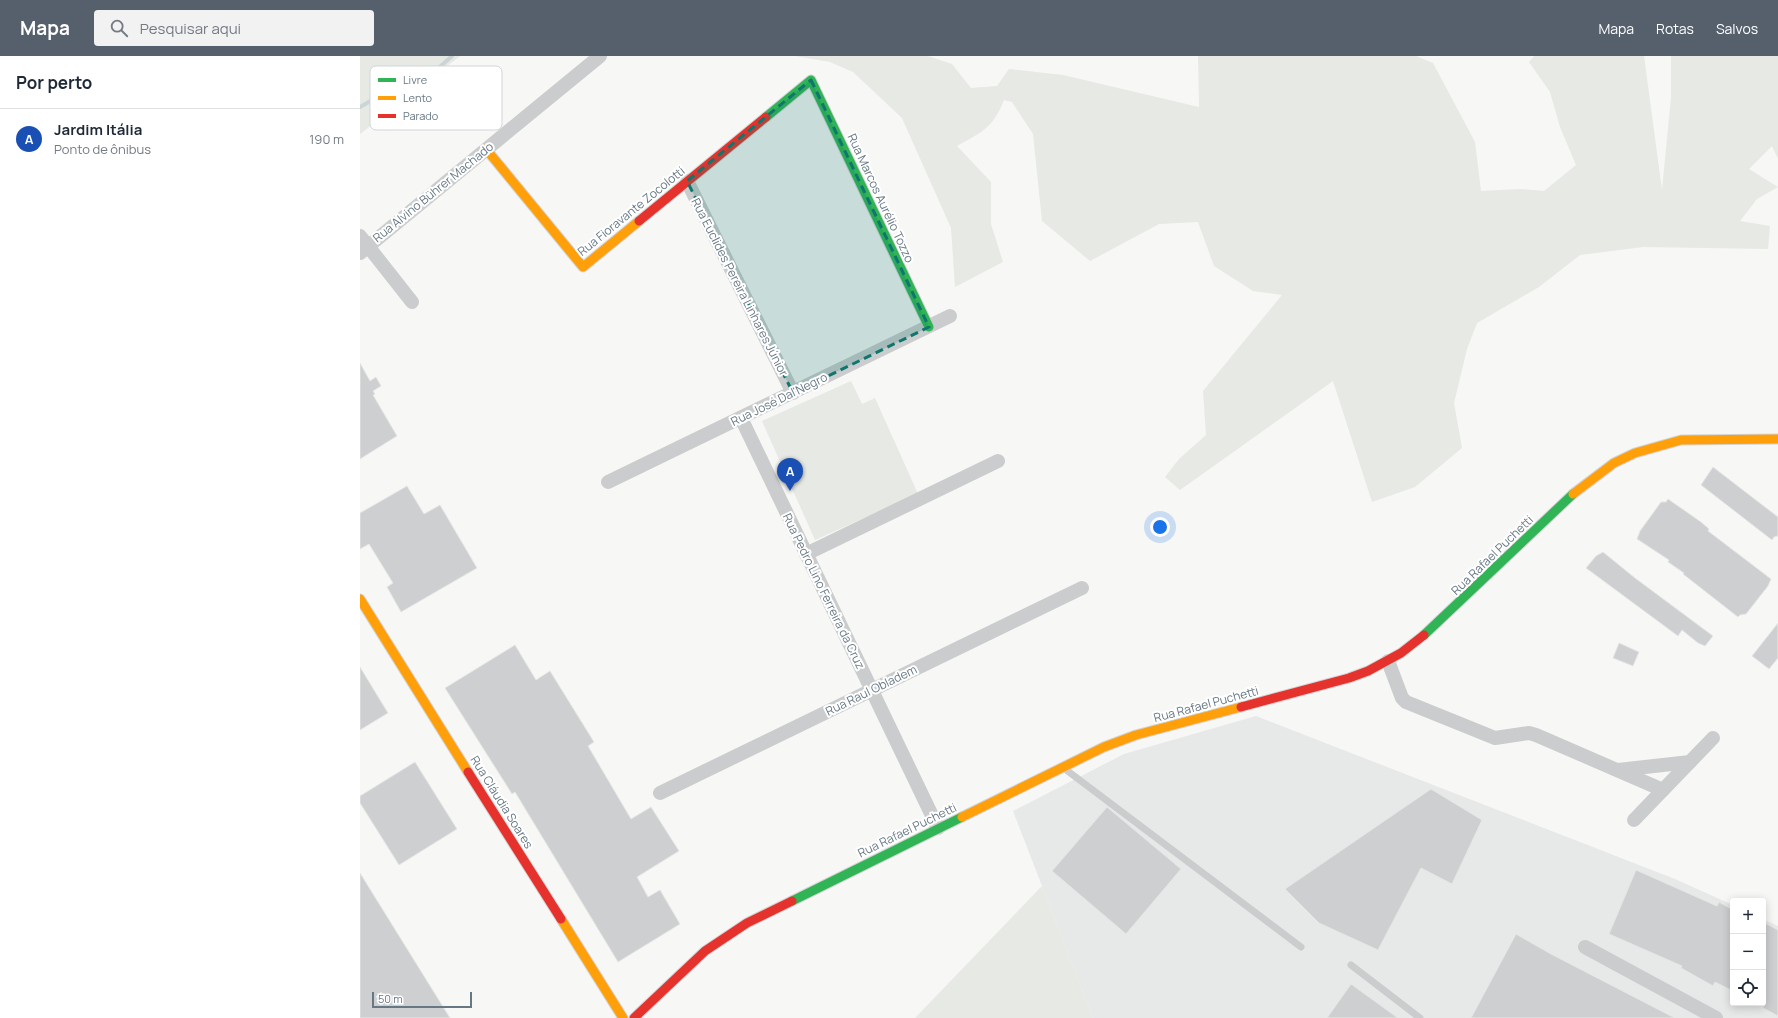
<!DOCTYPE html>
<html lang="pt">
<head>
<meta charset="utf-8">
<style>
  body { margin:0; font-family:Manrope,sans-serif; background:#f2f2f3; color:#1f2937 }
  .controls { position:absolute; right:12px; bottom:12px; display:grid; overflow:hidden; border-radius:4px; box-shadow:0 2px 10px #0003 }
  .controls button { width:36px; height:36px; display:grid; place-items:center; padding:0; border:0; border-bottom:1px solid #e0e1e3; background:#fff; color:#1f2937; font:20px sans-serif }
  .scale { position:absolute; left:12px; bottom:10px; width:100px; box-sizing:border-box; padding-left:4px; border:2px solid #677885; border-top:0; font-size:11px; line-height:14px; white-space:nowrap; color:#677885; -webkit-text-stroke:3px #fff; paint-order:stroke }
  .you { position:absolute; left:800px; top:471px; width:14px; height:14px; margin:-10px; border:3px solid #fff; border-radius:50%; background:#1a73e8; box-shadow:0 0 0 6px #1a73e833 }
  .badge { display:grid; place-items:center; width:26px; height:26px; border-radius:50%; background:#56606c; color:#fff; font-size:13px; font-weight:700 }
  .pin { position:absolute; translate:-50% -33px; filter:drop-shadow(0 1px 2px #0008) }
  .pin::after { content:''; position:absolute; top:21px; width:14px; height:12px; background:inherit; clip-path:polygon(0 0,100% 0,50% 100%) }
  .list { margin:0; padding:0; list-style:none }
  h2 { display:flex; justify-content:space-between; align-items:center; height:52px; margin:0; padding:0 16px; font-size:17px }
  h2 small { font-size:13px; font-weight:400; color:#747a83 }
  .list li { display:grid; grid-template-columns:26px 1fr auto; gap:12px; align-items:center; box-sizing:border-box; height:60px; padding:0 16px; border-top:1px solid #e0e1e3 }
  .list b { display:block; font-size:15px; white-space:nowrap }
  .list p { margin:0; font-size:13px; white-space:nowrap; color:#747a83 }
  .list em { font-size:13px; font-style:normal; color:#747a83 }
  .icon { flex:none; width:22px; height:22px; fill:none; stroke:currentColor; stroke-width:2; stroke-linecap:round; stroke-linejoin:round }
  .map { position:relative; flex:none; width:1418px; height:962px; overflow:hidden }
  header { display:flex; align-items:center; gap:24px; box-sizing:border-box; height:56px; padding:0 20px; background:#56606c; color:#fff }
  header strong { font-size:19px }
  nav { display:flex; gap:22px; margin-inline-start:auto; font-size:14px }
  .search { width:280px; height:36px; background:#f2f2f3; display:flex; align-items:center; gap:10px; box-sizing:border-box; padding:0 14px; border-radius:4px; color:#747a83; font-size:15px }
  main { display:flex }
  aside { flex:1; background:#fff }
  .map>svg:first-child { display:block }
</style>
</head>
<body>
<header>
<strong>Mapa</strong>
<div class="search"><svg class="icon" aria-label="search" viewBox="0 0 24 24"><circle cx="10" cy="10" r="6"/><path d="M15 15l6 6"/></svg>Pesquisar aqui</div>
<nav><a>Mapa</a><a>Rotas</a><a>Salvos</a></nav>
</header>
<main>
<aside>
<h2>Por perto<small></small></h2>
<ul class="list">
<li><span class="badge" style="background:#1a4fb4">A</span><div><b>Jardim Itália</b><p>Ponto de ônibus</p></div><em>190 m</em></li>
</ul>
</aside>
<div class="map">
<svg width="1418" height="962" viewBox="0 0 1418 962">
  <rect width="100%" height="100%" fill="#f7f7f6"/>
  <!-- built -->
  <path fill="#e7e8e8" d="M896,660L1315,823L1373,849V947H1403V863L1418,870V962H733L653,755L764,698Z"/>
  <!-- green -->
  <g fill="#e6e9e4">
    <path d="M0,0H100L0,78Z"/>
    <path d="M435,0H568L592,8L611,32L637,30L649,13L703,19L839,51L838,0H1056L1073,7L1115,86L1121,135L1160,133L1184,135L1216,109L1200,71L1190,36L1169,6L1174,0H1284L1302,134L1311,41V0H1418V103L1412,90L1389,113L1418,131L1397,143L1380,165L1410,170L1408,193L1283,191L1220,199L1179,231L1117,267L1107,293L1094,347L1102,392L1055,431L1012,446L973,325L820,434L805,421L819,403L846,379L843,335L922,239L893,235L854,210L838,166L799,168L730,205L682,165L673,78L652,46L644,44C633,72 622,76 597,90L631,126V168L643,206L595,231L591,172L542,62L493,16L470,6Z"/>
    <path d="M491,325L502,348L515,342L558,438L455,484L402,365Z"/>
    <path d="M682,830L733,962H555Z"/>
  </g>
  <g fill="none" stroke-linecap="round" stroke-linejoin="round">
    <!-- stream -->
    <path stroke="#ccd4d6" stroke-width="4" d="M0,51L45,25L73,17L92,0"/>
  </g>
  <!-- building -->
  <g fill="#cecfd0" stroke="#e6e6e6">
    <path d="M0,307L10,325L16,321L21,330L13,335L15,338L13,339L37,380L0,403Z"/>
    <path d="M1353,411L1418,461V480L1414,481L1412,484L1341,429Z"/>
    <path d="M47,430L64,458L80,449L117,512L41,556L27,531L33,527L9,488L0,493V457Z"/>
    <path d="M1308,443L1341,466L1349,473L1348,475L1411,523L1408,530L1386,558L1380,559L1378,561L1323,518L1324,517L1308,506L1309,504L1277,483L1280,475L1301,446H1306Z"/>
    <path d="M1243,496L1275,522L1353,580L1345,590L1338,587L1322,574L1318,580L1226,512L1236,500Z"/>
    <path d="M1418,567V602L1409,613L1392,600Z"/>
    <path d="M1259,587L1279,596L1273,610L1253,602Z"/>
    <path d="M155,589L176,624L190,615L234,686L228,690L271,763L291,751L319,795L277,821L288,841L300,834L320,868L258,906L155,736L152,738L85,632Z"/>
    <path d="M0,611L28,657L0,674Z"/>
    <path d="M55,706L97,773L39,809L0,747V740Z"/>
    <path d="M1071,733L1122,764L1092,828L1061,812L1018,894L959,867L925,833Z"/>
    <path d="M747,751L821,813L766,878L692,815Z"/>
    <path d="M1276,814L1357,850L1359,846L1373,854V935L1355,926L1353,930L1321,912L1322,910L1249,878Z"/>
    <path d="M0,817L90,962H0Z"/>
    <path d="M1403,866L1418,874V960L1403,952Z"/>
    <path d="M1156,878L1191,898L1315,962H1111Z"/>
    <path d="M991,928L1038,962H967Z"/>
  </g>
  <g fill="none" stroke-linecap="round" stroke-linejoin="round">
    <!-- fast casing -->
    <g stroke="#d3d4d5" stroke-width="11">
      <g id="fast">
        <path d="M406,61L451,24L569,271"/>
        <path d="M1064,579L1213,438"/>
        <path d="M432,845L602,761"/>
      </g>
    </g>
    <!-- slow casing -->
    <g stroke="#d3d4d5" stroke-width="11">
      <g id="slow">
        <path d="M126,93L223,211L279,165"/>
        <path d="M1213,438L1254,407L1275,397L1321,384L1418,383"/>
        <path d="M0,543L108,716"/>
        <path d="M602,761L744,691L776,679L881,651"/>
        <path d="M201,863L263,962"/>
      </g>
    </g>
    <!-- jam casing -->
    <g stroke="#d3d4d5" stroke-width="11">
      <g id="jam">
        <path d="M279,165L406,61"/>
        <path d="M881,651L989,622L1008,615L1041,597L1064,579"/>
        <path d="M108,716L201,863"/>
        <path d="M274,962L345,895L387,867L432,845"/>
      </g>
    </g>
    <!-- lane -->
    <g stroke="#cbcccd" stroke-width="7">
      <path d="M705,713L941,891"/>
      <path d="M991,909L1060,962"/>
    </g>
    <!-- street -->
    <g stroke="#cbcccd" stroke-width="14">
      <path d="M327,125L433,337"/>
      <path d="M0,180L52,246"/>
      <path d="M0,197L240,0"/>
      <path d="M381,362L578,772"/>
      <path d="M248,426L590,260"/>
      <path d="M446,498L638,405"/>
      <path d="M1028,605L1042,642L1046,646L1135,682L1169,677L1176,679L1303,734"/>
      <path d="M1258,714L1330,706"/>
      <path d="M300,737L722,532"/>
      <path d="M1274,764L1353,682"/>
      <path d="M1225,891L1356,962"/>
    </g>
    <!-- fast -->
    <use href="#fast" stroke="#30b455" stroke-width="9"/>
    <!-- slow -->
    <use href="#slow" stroke="#ff9f0a" stroke-width="9"/>
    <!-- jam -->
    <use href="#jam" stroke="#e5322d" stroke-width="9"/>
  </g>
  <!-- marked area -->
  <path fill="#0f766e" fill-opacity="0.2" stroke="#0f766e" stroke-width="3" stroke-dasharray="8 5" stroke-linejoin="round" d="M451,24L569,271L433,337L327,125Z"/>
  <g text-anchor="middle" dominant-baseline="central" stroke-width="4" stroke-linejoin="round" paint-order="stroke">
    <!-- street labels -->
    <g font-size="12" fill="#677885" stroke="#fff">
      <text transform="translate(73 136) rotate(-39)">Rua Alvino Bührer Machado</text>
      <text transform="translate(521 142) rotate(65)">Rua Marcos Aurélio Tozzo</text>
      <text transform="translate(271 155) rotate(-39)">Rua Fioravante Zocolotti</text>
      <text transform="translate(380 231) rotate(63)">Rua Euclides Pereira Linhares Júnior</text>
      <text transform="translate(419 343) rotate(-26)">Rua José Dal'Negro</text>
      <text transform="translate(1132 499) rotate(-44)">Rua Rafael Puchetti</text>
      <text transform="translate(464 535) rotate(64)">Rua Pedro Lino Ferreira da Cruz</text>
      <text transform="translate(511 634) rotate(-26)">Rua Raul Obladem</text>
      <text transform="translate(846 648) rotate(-15)">Rua Rafael Puchetti</text>
      <text transform="translate(142 746) rotate(58)">Rua Cláudia Soares</text>
      <text transform="translate(547 774) rotate(-26)">Rua Rafael Puchetti</text>
    </g>
  </g>
  <!-- legend -->
  <rect x="10" y="10" width="132" height="64" rx="6" fill="#fff" stroke="#d1d6da" stroke-width="1"/>
  <rect x="18" y="22" width="18" height="4" fill="#30b455"/>
  <rect x="18" y="40" width="18" height="4" fill="#ff9f0a"/>
  <rect x="18" y="58" width="18" height="4" fill="#e5322d"/>
  <g font-size="11" fill="#677885">
    <text x="43" y="28">Livre</text>
    <text x="43" y="46">Lento</text>
    <text x="43" y="64">Parado</text>
  </g>
</svg>
<div class="controls">
<button>+</button>
<button>−</button>
<button><svg class="icon" aria-label="locate" viewBox="0 0 24 24"><circle cx="12" cy="12" r="6"/><path d="M12 2v4M12 18v4M2 12h4M18 12h4"/></svg></button>
</div>
<div class="scale">50 m</div>
<div class="you"></div>
<div class="pin badge" style="left:430px;top:435px;background:#1a4fb4">A</div>
</div>
</main>
</body>
</html>
